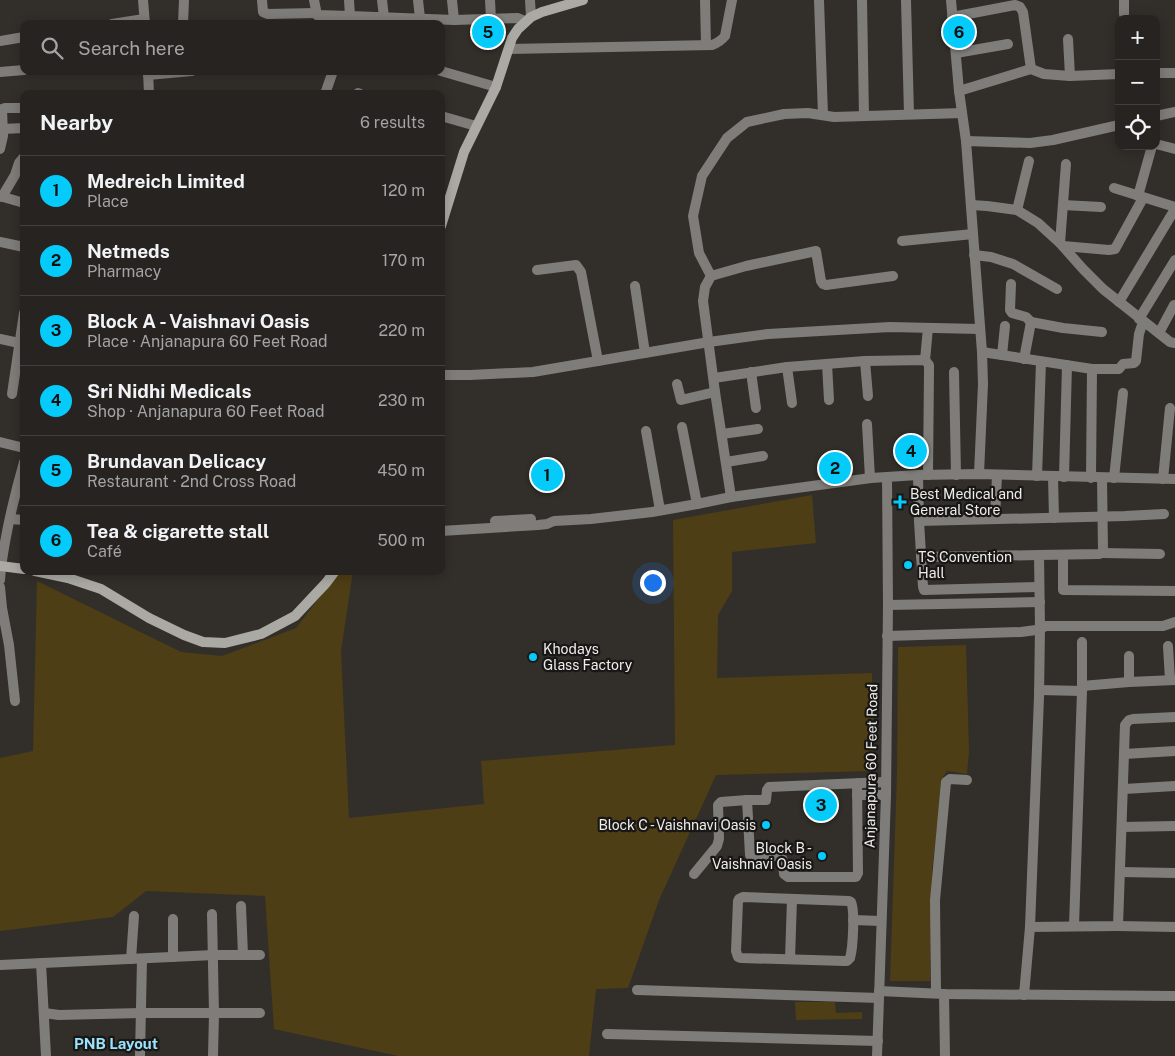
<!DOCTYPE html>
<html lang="en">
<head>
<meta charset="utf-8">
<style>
  body { margin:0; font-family:"Public Sans",sans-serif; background:#2e2b29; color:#f1f3f6 }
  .controls { position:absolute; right:15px; top:15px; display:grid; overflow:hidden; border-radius:10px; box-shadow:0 2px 12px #0003 }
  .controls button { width:45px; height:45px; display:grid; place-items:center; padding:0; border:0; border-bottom:1px solid #42403e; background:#262320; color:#f1f3f6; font:25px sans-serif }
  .you { position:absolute; left:652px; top:582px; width:18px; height:18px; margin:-12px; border:4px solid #fff; border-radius:50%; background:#1a73e8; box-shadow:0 0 0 8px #1a73e833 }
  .badge { display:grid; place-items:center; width:32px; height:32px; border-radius:50%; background:#04cbf9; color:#111; font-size:16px; font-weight:700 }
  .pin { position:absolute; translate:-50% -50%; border:2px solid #fff; box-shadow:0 1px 5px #0006 }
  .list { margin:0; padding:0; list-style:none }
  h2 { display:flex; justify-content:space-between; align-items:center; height:65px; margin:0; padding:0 20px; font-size:21px }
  h2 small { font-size:16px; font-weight:400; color:#a4a4a5 }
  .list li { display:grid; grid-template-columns:32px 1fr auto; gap:15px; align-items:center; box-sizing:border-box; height:70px; padding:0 20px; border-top:1px solid #42403e }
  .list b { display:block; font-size:19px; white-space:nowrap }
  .list p { margin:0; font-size:16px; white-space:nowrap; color:#a4a4a5 }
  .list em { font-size:16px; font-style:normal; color:#a4a4a5 }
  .icon { flex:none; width:28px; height:28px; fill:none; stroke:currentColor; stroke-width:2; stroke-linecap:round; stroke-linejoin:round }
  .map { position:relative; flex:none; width:1175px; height:1056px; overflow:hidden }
  .search { position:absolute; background:#262320; box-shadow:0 2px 12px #0003; left:20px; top:20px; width:425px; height:55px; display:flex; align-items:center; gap:12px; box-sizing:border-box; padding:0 18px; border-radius:10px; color:#a4a4a5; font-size:19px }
  .panel { position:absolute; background:#262320; box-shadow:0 2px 12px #0003; left:20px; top:90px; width:425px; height:485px; border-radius:10px }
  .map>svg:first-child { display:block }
</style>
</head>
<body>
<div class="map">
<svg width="1175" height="1056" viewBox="0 0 1175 1056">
  <rect width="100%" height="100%" fill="#322f2a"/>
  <!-- green -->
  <g fill="#4e3e15">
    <path d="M812,495L816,543L732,552V591L718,615L717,678L872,673L874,771L716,775L659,900L628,988L596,989L589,1056H398L274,1029L265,896L146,891L113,917L0,931V758L33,751L37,581L181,652L222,656L296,628L340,571H353L341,651L349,818L484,804L481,761L675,745L673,520Z"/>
    <path d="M966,645L969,751L967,774L947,771L943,777L932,869L930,981H890L897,774L898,647Z"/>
    <path d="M795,1002H835L836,1013L862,1012V1019L796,1020Z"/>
  </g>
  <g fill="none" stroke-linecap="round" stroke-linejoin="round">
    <!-- minor -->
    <g stroke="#7e7d7a" stroke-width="10">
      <path d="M262,0L263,12L268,14L315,13"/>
      <path d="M314,0L317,15L350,16L349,0"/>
      <path d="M382,0L384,17"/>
      <path d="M418,0L420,18"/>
      <path d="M452,0L454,20"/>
      <path d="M490,0L491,19"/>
      <path d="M530,0L531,17"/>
      <path d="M705,0L706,45"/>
      <path d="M819,0L823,115"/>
      <path d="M862,0L864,116"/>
      <path d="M906,0L909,114"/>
      <path d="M951,0L959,91L966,141L982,352L983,384L979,474"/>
      <path d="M1124,0V14"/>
      <path d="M952,17L1015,5L1020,7L1023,12L1031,69"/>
      <path d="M112,24L144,19"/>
      <path d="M183,24L184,0"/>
      <path d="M348,24L350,16L454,20L518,18L525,21"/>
      <path d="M1068,39L1070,76"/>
      <path d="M0,41L24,37"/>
      <path d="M509,49L712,45C718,43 721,41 725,36L732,0"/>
      <path d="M956,53L1008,44"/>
      <path d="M441,71L496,87"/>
      <path d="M0,72L24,70"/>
      <path d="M1156,73H1175"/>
      <path d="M148,75L192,71"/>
      <path d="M959,91L1031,69L1044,74L1070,76L1119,74"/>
      <path d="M358,93L360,94"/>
      <path d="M325,94L333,71"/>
      <path d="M441,116L476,126"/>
      <path d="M1156,116L1175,112"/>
      <path d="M3,129L24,128"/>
      <path d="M966,141L1030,143L1053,140L1119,125"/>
      <path d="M1156,144L1175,149"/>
      <path d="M0,149L3,136L2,109L5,108H24"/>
      <path d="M1114,188L1175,207"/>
      <path d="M0,196L24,203"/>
      <path d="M1138,196L1152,146"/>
      <path d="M2,197L15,175L19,163L24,157"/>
      <path d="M971,205L987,206L1017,210L1038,223L1060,243L1083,269L1103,289L1170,342L1175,343"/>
      <path d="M1063,205L1101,207"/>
      <path d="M1017,210L1029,161"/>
      <path d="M902,241L973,234"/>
      <path d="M0,242L24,247"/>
      <path d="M1060,243L1066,164"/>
      <path d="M1063,246L1109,250L1115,249L1143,198"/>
      <path d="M974,255L991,257L1013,264L1057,289"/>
      <path d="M537,270L576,265L581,272L598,361"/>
      <path d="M711,276L699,253L693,216L702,176L727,138L747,122L784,114L808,113L834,117L962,113"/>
      <path d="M1011,284L1010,310L1012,313L1026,317L1031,322"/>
      <path d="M635,286L645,353"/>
      <path d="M1119,302L1175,209"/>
      <path d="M1139,319L1175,260"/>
      <path d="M1159,333L1174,305"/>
      <path d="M0,339L19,343"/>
      <path d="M982,352L1092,369H1119L1123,364L1134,363L1136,361L1139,334L1143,322"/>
      <path d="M1002,355L1005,326"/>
      <path d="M1024,359L1031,322L1063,328L1102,332"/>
      <path d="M925,360L928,328"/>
      <path d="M865,361L868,396"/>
      <path d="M827,364L829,400"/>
      <path d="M787,367L792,403"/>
      <path d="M751,372L756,408"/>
      <path d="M954,372L956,475"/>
      <path d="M441,375H470L533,372L709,342L768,334L890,327L979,329"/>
      <path d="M714,378L787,367L865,361L925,360L929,365V369L928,475"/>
      <path d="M677,384L681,400L715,392"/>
      <path d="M12,394L24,313"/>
      <path d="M867,424L870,478"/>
      <path d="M682,427L697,504"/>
      <path d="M646,431L660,510"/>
      <path d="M722,434L758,429"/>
      <path d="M0,442L24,448"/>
      <path d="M726,462L763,456"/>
      <path d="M918,475L919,521L923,587L924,590L1039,587"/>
      <path d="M1037,476L1041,362"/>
      <path d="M1053,477L1054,518"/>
      <path d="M1064,477L1067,365"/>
      <path d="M1091,478L1092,369"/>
      <path d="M1114,478L1123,393"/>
      <path d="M1163,479L1170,408"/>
      <path d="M731,497L715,392L703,301L705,287L711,276L746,266L816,251L821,281L823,284L826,285L893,276"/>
      <path d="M10,519L24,520"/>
      <path d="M995,519L997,475"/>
      <path d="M919,521L1125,516L1164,514"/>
      <path d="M1102,553L1160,554"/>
      <path d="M1063,555V590L1175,591"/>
      <path d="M921,557L1039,555"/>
      <path d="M0,580L1,567"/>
      <path d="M0,587L2,608L9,645L15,701"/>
      <path d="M888,605L1040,602"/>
      <path d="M887,636L1021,632L1036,630L1046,626H1163L1175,622"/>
      <path d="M1168,646L1170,680"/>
      <path d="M1129,682V656"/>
      <path d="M1082,686L1129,682L1175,680"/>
      <path d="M1039,690L1082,691"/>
      <path d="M1124,754L1175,751"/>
      <path d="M857,783L858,873L856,877H788L784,874L782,858L780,856H752L750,855L747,800H766L767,790L769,787L885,782"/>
      <path d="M1124,789L1175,786"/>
      <path d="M857,795H886"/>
      <path d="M1122,827L1175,826"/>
      <path d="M1120,872L1175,873"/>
      <path d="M694,874L717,846L719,839L718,805L721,802L747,800"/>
      <path d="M743,897L849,901L851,902C855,910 853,948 850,958L847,961H845L741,958L738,957L736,951L738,901L739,899Z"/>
      <path d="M241,906L243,955"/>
      <path d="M212,914L214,1014L213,1056"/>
      <path d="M853,920L881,921"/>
      <path d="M1074,926L1082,691V642"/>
      <path d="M1118,926L1175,927"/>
      <path d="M1030,927L1039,697L1040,628L1039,555L1099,554L1102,553L1103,551L1102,478"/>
      <path d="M173,957V919"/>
      <path d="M131,959L134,916"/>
      <path d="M790,959L792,899"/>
      <path d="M41,963L46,1056"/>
      <path d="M0,965L214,955H260"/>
      <path d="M637,990L879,998"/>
      <path d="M936,993L935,900L946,782L950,779L967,780"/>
      <path d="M944,994L945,1056"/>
      <path d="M1024,995L1030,927L1118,926L1125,725L1129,720L1133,719L1175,717"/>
      <path d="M44,1013L59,1015L141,1013H260"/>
      <path d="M607,1034L878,1041"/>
      <path d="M140,1056L142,959"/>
    </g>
    <!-- tertiary -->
    <g stroke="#7e7d7a" stroke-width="10">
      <path d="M143,0L145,24"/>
      <path d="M148,71L149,94"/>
      <path d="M495,521L531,519"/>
      <path d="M441,531L538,525L547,524L554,521L591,519L652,512L697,504L731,497L871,478L918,475L979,474L1175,479"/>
      <path d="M1,567C6,531 14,497 24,462"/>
      <path d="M879,991L944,994L1175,996"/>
      <path d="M877,1056L886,795L888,605L887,477"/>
    </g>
    <!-- secondary -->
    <g stroke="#aba9a4" stroke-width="10">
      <path d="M441,226L464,152L496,87L512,38L518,29L531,17L542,12L583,0"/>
      <path d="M0,566L24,569"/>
      <path d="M35,571L68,578L101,589L149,618L184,635L203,642L225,643L261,634L295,616L326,583L335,571"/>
    </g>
  </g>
  <!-- markers -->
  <g fill="#04cbf9" stroke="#181715" stroke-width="2">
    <path d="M897.5 494.5h5v5h5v5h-5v5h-5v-5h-5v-5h5z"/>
    <circle cx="908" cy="565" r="5"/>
    <circle cx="533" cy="657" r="5"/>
    <circle cx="766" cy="825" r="5"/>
    <circle cx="822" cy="856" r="5"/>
  </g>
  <g text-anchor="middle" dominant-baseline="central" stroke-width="4.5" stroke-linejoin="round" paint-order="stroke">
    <!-- poi labels -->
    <g font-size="14" fill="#efeeea" stroke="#181715" text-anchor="start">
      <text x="910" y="494">Best Medical and<tspan x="910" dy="16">General Store</tspan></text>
      <text x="918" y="557">TS Convention<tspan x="918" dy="16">Hall</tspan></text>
      <text x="543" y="649">Khodays<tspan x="543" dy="16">Glass Factory</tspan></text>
      <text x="756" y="825" text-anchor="end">Block C - Vaishnavi Oasis</text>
      <text x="812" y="848" text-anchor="end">Block B -<tspan x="812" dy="16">Vaishnavi Oasis</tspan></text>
    </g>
    <!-- street labels -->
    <g font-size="14" fill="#efeeea" stroke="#181715">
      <text transform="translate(871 766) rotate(-89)">Anjanapura 60 Feet Road</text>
    </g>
    <!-- neighbourhood labels -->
    <g font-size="15" font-weight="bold" fill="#9be3fd" stroke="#181715">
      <text x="116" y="1043">PNB Layout</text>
    </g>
  </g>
</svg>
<div class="controls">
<button>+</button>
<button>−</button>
<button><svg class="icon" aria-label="locate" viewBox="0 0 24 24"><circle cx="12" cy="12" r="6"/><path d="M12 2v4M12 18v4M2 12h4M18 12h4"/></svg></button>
</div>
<div class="you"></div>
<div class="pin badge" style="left:547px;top:475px">1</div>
<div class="pin badge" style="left:835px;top:468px">2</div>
<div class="pin badge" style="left:821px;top:805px">3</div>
<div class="pin badge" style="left:911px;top:451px">4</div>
<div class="pin badge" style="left:488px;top:32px">5</div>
<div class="pin badge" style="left:959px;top:32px">6</div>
<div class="search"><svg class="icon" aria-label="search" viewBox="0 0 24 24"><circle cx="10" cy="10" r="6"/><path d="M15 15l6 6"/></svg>Search here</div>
<section class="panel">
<h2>Nearby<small>6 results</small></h2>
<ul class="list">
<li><span class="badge">1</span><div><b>Medreich Limited</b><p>Place</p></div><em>120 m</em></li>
<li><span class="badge">2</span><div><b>Netmeds</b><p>Pharmacy</p></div><em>170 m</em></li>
<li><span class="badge">3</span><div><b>Block A - Vaishnavi Oasis</b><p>Place · Anjanapura 60 Feet Road</p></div><em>220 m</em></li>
<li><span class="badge">4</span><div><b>Sri Nidhi Medicals</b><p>Shop · Anjanapura 60 Feet Road</p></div><em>230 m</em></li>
<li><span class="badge">5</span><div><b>Brundavan Delicacy</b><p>Restaurant · 2nd Cross Road</p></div><em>450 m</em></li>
<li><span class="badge">6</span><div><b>Tea &amp; cigarette stall</b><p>Café</p></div><em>500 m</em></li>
</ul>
</section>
</div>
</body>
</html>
